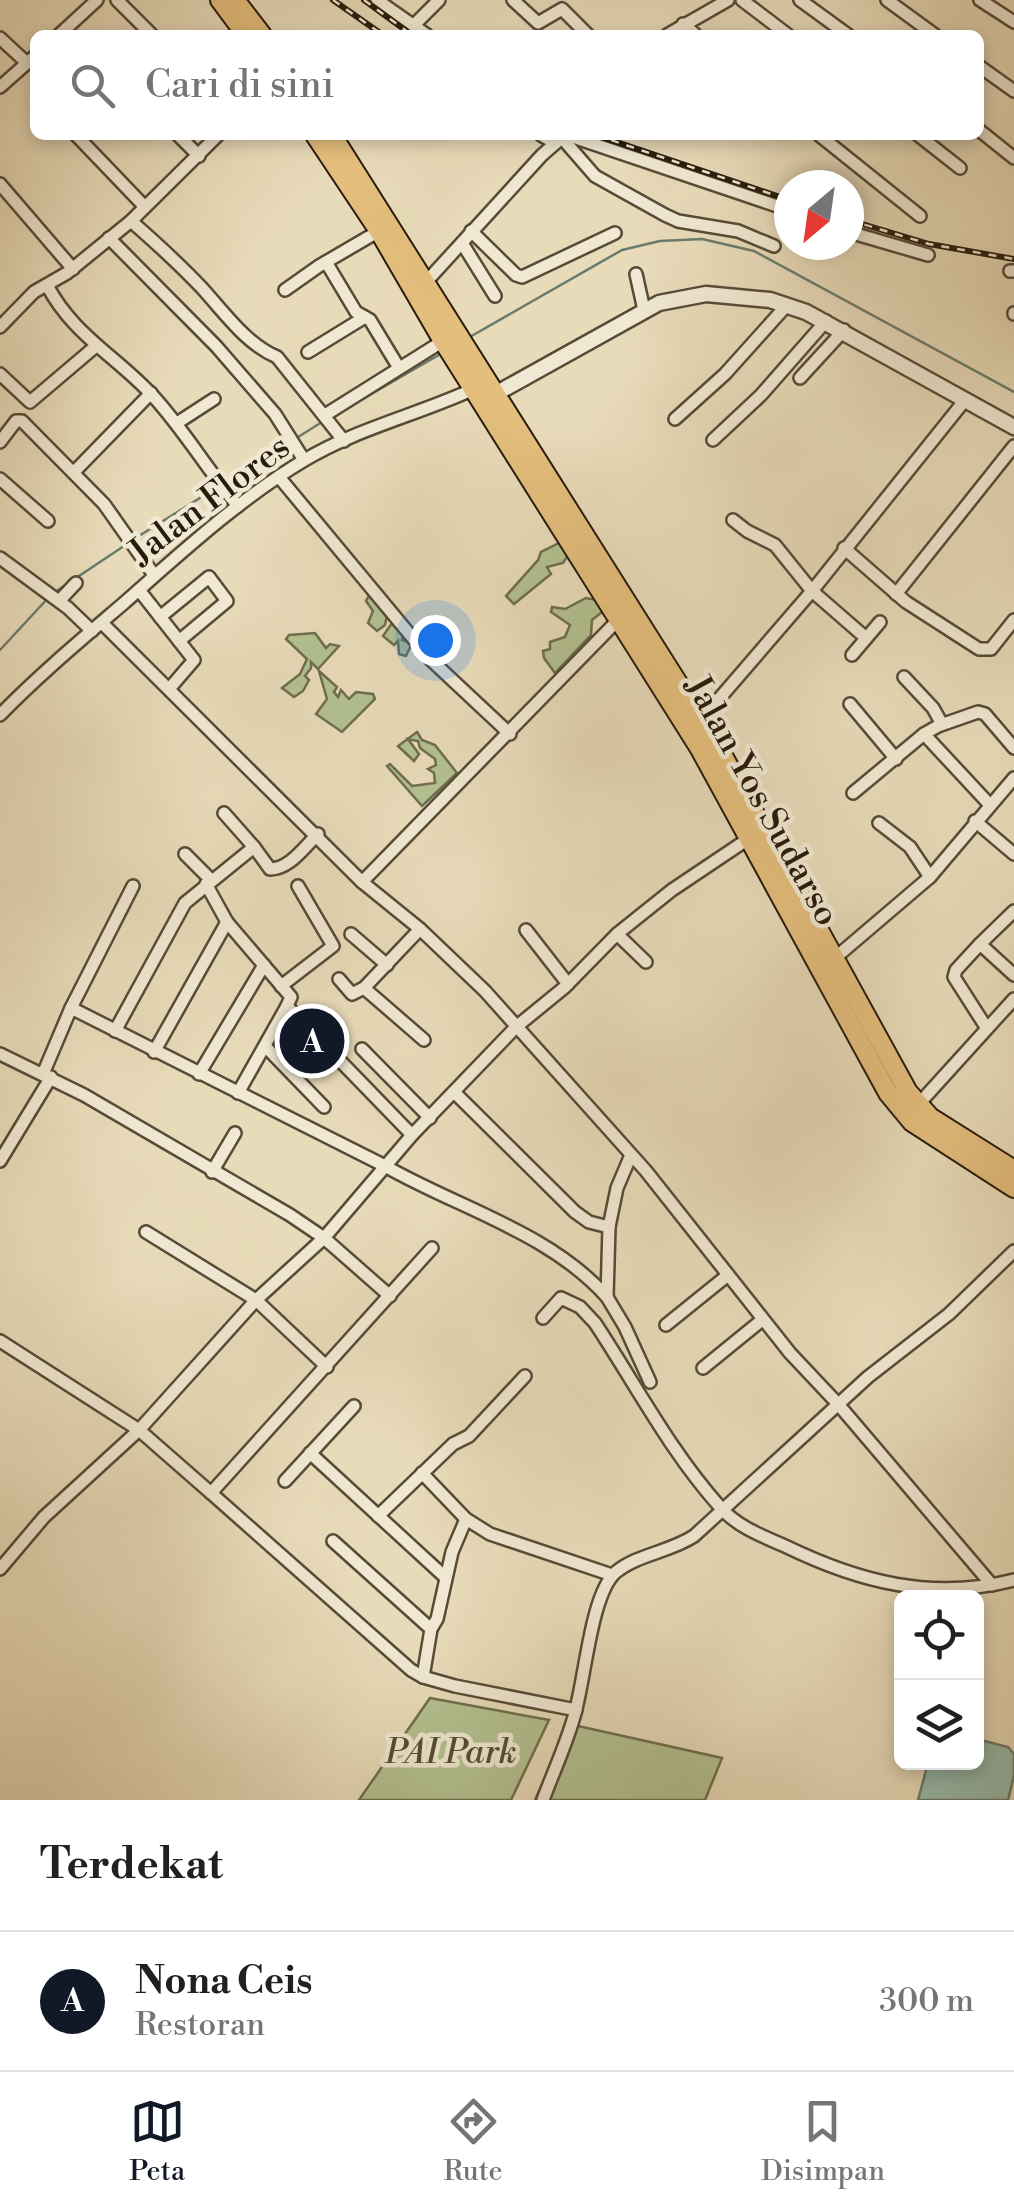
<!DOCTYPE html>
<html lang="id">
<head>
<meta charset="utf-8">
<style>
  body { margin:0; font-family:"Libre Bodoni",serif; background:#f6f6f6; color:#202124 }
  .controls { position:absolute; right:30px; bottom:30px; display:grid; overflow:hidden; border-radius:15px; box-shadow:0 5px 15px #0003 }
  .controls button { width:90px; height:90px; display:grid; place-items:center; padding:0; border:0; border-bottom:2px solid #e0e0e0; background:#fff; color:#202124; font:50px sans-serif }
  .compass { position:absolute; left:774px; top:170px; width:90px; height:90px; border-radius:50%; background:#fff; box-shadow:0 5px 15px #0003; rotate:209deg }
  .you { position:absolute; left:435px; top:640px; width:35px; height:35px; margin:-25px; border:8px solid #fff; border-radius:50%; background:#1a73e8; box-shadow:0 0 0 15px #1a73e833 }
  .badge { display:grid; place-items:center; width:65px; height:65px; border-radius:50%; background:#111827; color:#fff; font-size:32px; font-weight:700 }
  .pin { position:absolute; translate:-50% -50%; border:5px solid #fff; box-shadow:0 2px 10px #0006 }
  .list { margin:0; padding:0; list-style:none }
  h2 { display:flex; justify-content:space-between; align-items:center; height:130px; margin:0; padding:0 40px; font-size:42px }
  h2 small { font-size:32px; font-weight:400; color:#757577 }
  .list li { display:grid; grid-template-columns:65px 1fr auto; gap:30px; align-items:center; box-sizing:border-box; height:140px; padding:0 40px; border-top:2px solid #e0e0e0 }
  .list b { display:block; font-size:38px; white-space:nowrap }
  .list p { margin:0; font-size:32px; white-space:nowrap; color:#757577 }
  .list em { font-size:32px; font-style:normal; color:#757577 }
  .icon { flex:none; width:55px; height:55px; fill:none; stroke:currentColor; stroke-width:2; stroke-linecap:round; stroke-linejoin:round }
  .map { position:relative; flex:none; width:1014px; height:1800px; overflow:hidden }
  .search { position:absolute; background:#fff; box-shadow:0 5px 15px #0003; left:30px; right:30px; top:30px; height:110px; display:flex; align-items:center; gap:25px; box-sizing:border-box; padding:0 35px; border-radius:15px; color:#757577; font-size:38px }
  .sheet { height:270px; background:#fff }
  nav { display:flex; justify-content:space-around; align-items:center; box-sizing:border-box; height:140px; border-top:2px solid #e0e0e0; background:#fff; font-size:28px; color:#757577 }
  nav a { display:grid; justify-items:center; gap:5px }
  nav .on { color:#111827 }
  .map>svg:first-child { display:block }
</style>
</head>
<body>
<div class="map">
<svg width="1014" height="1800" viewBox="0 0 1014 1800">
  <rect width="100%" height="100%" fill="#e8dbb9"/>
  <filter id="stains"><feTurbulence type="fractalNoise" baseFrequency=".002" numOctaves="4"/><feColorMatrix values="0 0 0 0 .2 0 0 0 0 .09 0 0 0 0 .02 0 0 0 .5 -.17"/></filter>
  <radialGradient id="worn" r=".72"><stop offset=".6" stop-color="#630" stop-opacity="0"/><stop offset="1" stop-color="#630" stop-opacity=".3"/></radialGradient>
  <!-- green -->
  <g fill="#b3c191" stroke="#6d6e4e" stroke-width="2.5">
    <path d="M567,539L573,548L563,563L547,567L551,574L514,604L506,596L538,560L541,552Z"/>
    <path d="M370,594L387,615L385,625L377,631L368,623L373,611L366,601Z"/>
    <path d="M586,598L602,601L606,609L592,620L591,635L555,673L544,658L543,651L550,649V642L565,637L570,625L551,612L552,607L565,609Z"/>
    <path d="M394,620L404,633L402,640L412,643L406,656L399,654L398,641L394,645L383,636Z"/>
    <path d="M315,633L326,648L330,644L339,646L318,669L311,662V668L305,676L309,680L303,691L294,697L282,688L300,674L307,659L286,639L289,635Z"/>
    <path d="M319,671L337,687L334,692L338,697L341,690L349,699L356,692L373,694L375,699L342,732L316,714L327,699Z"/>
    <path d="M417,732L422,740L435,745L457,773L422,806L387,766L390,764L412,786L435,783L434,773L428,769L436,765L435,759L420,748L418,741L408,739L419,754L414,761L398,746Z"/>
    <path d="M430,1698L549,1720L511,1800H359Z"/>
    <path d="M569,1724L722,1758L705,1800H535Z"/>
  </g>
  <!-- water -->
  <path fill="#98bbab" stroke="#6b7b6b" stroke-width="2.5" d="M977,1739L1008,1747L1014,1754V1776L1008,1800H918L928,1763L976,1762Z"/>
  <g fill="none" stroke-linecap="round" stroke-linejoin="round">
    <!-- stream -->
    <g stroke="#6b7b6b" stroke-width="2.5">
      <path d="M468,338L622,250L660,241L702,239L754,251L1014,392"/>
      <path d="M342,411L444,352"/>
      <path d="M295,439L322,422"/>
      <path d="M227,481L288,443"/>
      <path d="M134,539L216,488"/>
      <path d="M55,592L127,544"/>
      <path d="M0,650L49,597"/>
    </g>
    <!-- minor casing -->
    <g stroke="#574b37" stroke-width="16">
      <g id="minor">
        <path d="M117,0L152,35"/>
        <path d="M377,0L427,35"/>
        <path d="M513,0L538,23L562,9L588,35"/>
        <path d="M742,0L788,35"/>
        <path d="M800,0L848,35"/>
        <path d="M887,0L935,35"/>
        <path d="M980,0L1014,22"/>
        <path d="M683,24L696,35"/>
        <path d="M413,26L439,0"/>
        <path d="M59,35L97,0"/>
        <path d="M667,35L728,0"/>
        <path d="M0,38L27,63"/>
        <path d="M979,66L1014,91"/>
        <path d="M0,87L35,56"/>
        <path d="M979,130L1014,158"/>
        <path d="M76,135L144,206"/>
        <path d="M178,135L199,156"/>
        <path d="M541,135L555,143"/>
        <path d="M567,135L789,210"/>
        <path d="M819,135L920,216"/>
        <path d="M918,135L960,168"/>
        <path d="M562,138L595,176L665,215L678,221L738,231L774,246"/>
        <path d="M0,184L73,269"/>
        <path d="M131,221C155,242 179,264 201,287C224,312 246,344 277,357L344,441"/>
        <path d="M471,231L516,275L522,277L615,233"/>
        <path d="M849,232L928,255"/>
        <path d="M109,238L216,346L275,414L304,460"/>
        <path d="M462,243L495,296"/>
        <path d="M326,262L356,312L370,320L399,368"/>
        <path d="M1010,271H1014"/>
        <path d="M636,274L644,310"/>
        <path d="M426,282L542,155L565,135"/>
        <path d="M47,285C72,334 117,357 153,396C185,431 208,471 238,506"/>
        <path d="M285,290L319,266L379,231"/>
        <path d="M1014,314V313"/>
        <path d="M0,327L34,292L67,273L131,221L218,135"/>
        <path d="M308,352L365,317"/>
        <path d="M0,374L30,402L96,346"/>
        <path d="M800,378L844,330"/>
        <path d="M325,415L443,341"/>
        <path d="M675,419L725,374L787,305"/>
        <path d="M177,423L214,399"/>
        <path d="M713,440L761,395L826,321"/>
        <path d="M0,442L16,421H22L104,504L154,575"/>
        <path d="M74,472L151,393"/>
        <path d="M279,477L431,660L510,734"/>
        <path d="M0,479L48,521"/>
        <path d="M733,520L747,531L775,545L812,591L866,638"/>
        <path d="M844,548L906,602L979,649H991L1014,620"/>
        <path d="M0,558L68,608L92,631"/>
        <path d="M139,590L194,660L169,689"/>
        <path d="M896,594L1014,446"/>
        <path d="M59,601L76,583"/>
        <path d="M160,617L209,577L227,601L179,641"/>
        <path d="M102,623L362,882L420,929L485,991L646,1171L790,1353L838,1404L992,1585"/>
        <path d="M852,655L880,622"/>
        <path d="M904,677L933,708L942,724"/>
        <path d="M850,704L896,759"/>
        <path d="M0,715C39,675 82,639 124,603C181,553 238,500 303,461C357,428 421,414 478,387"/>
        <path d="M700,721L812,591L965,400"/>
        <path d="M924,734L990,805"/>
        <path d="M853,793L924,734L938,726L978,712L985,714L1014,748"/>
        <path d="M224,813L254,847"/>
        <path d="M975,821L1014,854"/>
        <path d="M879,823L910,847L930,877"/>
        <path d="M185,854L211,880"/>
        <path d="M362,882L618,620"/>
        <path d="M206,884L227,922L291,997L287,1006L412,1135"/>
        <path d="M1014,911L980,944L1014,975"/>
        <path d="M526,930L568,984"/>
        <path d="M351,934L387,965"/>
        <path d="M617,934L646,962"/>
        <path d="M980,944L956,970L954,977L986,1027"/>
        <path d="M835,958L930,877L1014,778"/>
        <path d="M339,979L352,994L364,988L424,1040"/>
        <path d="M281,986L333,946L298,886"/>
        <path d="M364,988L420,929"/>
        <path d="M71,1008L385,1166C458,1208 549,1232 607,1297L609,1227L617,1188L631,1155"/>
        <path d="M115,1031L185,903L254,847L270,869C290,869 304,847 318,834"/>
        <path d="M265,1046L324,1107"/>
        <path d="M362,1049L430,1118"/>
        <path d="M154,1052L227,922"/>
        <path d="M0,1054L84,1095L290,1215L324,1238L390,1296"/>
        <path d="M43,1074L71,1008L133,886"/>
        <path d="M199,1074L264,965"/>
        <path d="M454,1092L575,1212L589,1222L609,1227"/>
        <path d="M238,1093L287,1006"/>
        <path d="M916,1107L1014,999"/>
        <path d="M0,1161L51,1077"/>
        <path d="M212,1172L235,1133"/>
        <path d="M146,1232L256,1300L327,1367"/>
        <path d="M607,1297L625,1327L650,1382"/>
        <path d="M543,1318L561,1298L580,1307L595,1323C636,1385 670,1451 720,1507C736,1526 762,1536 785,1546C859,1582 932,1601 1014,1580"/>
        <path d="M666,1325L728,1275"/>
        <path d="M0,1341L139,1430L211,1493L432,1248"/>
        <path d="M703,1368L762,1320"/>
        <path d="M310,1453L445,1577"/>
        <path d="M422,1473L466,1519L490,1534L612,1575"/>
        <path d="M285,1481L354,1406"/>
        <path d="M211,1493L411,1670L423,1677L431,1629L437,1619L452,1552L466,1519"/>
        <path d="M378,1516L453,1444L469,1436L525,1376"/>
        <path d="M333,1541L431,1629"/>
        <path d="M0,1569L44,1517L139,1430L256,1300L324,1238L412,1135L516,1027L565,987L617,934L672,890L754,835"/>
        <path d="M423,1677L455,1686L576,1710"/>
        <path d="M543,1800C553,1773 565,1747 573,1720C585,1684 590,1594 616,1572C638,1554 670,1552 694,1536L868,1377L949,1314L1014,1251"/>
      </g>
    </g>
    <!-- tertiary casing -->
    <g stroke="#574b37" stroke-width="19">
      <path id="tertiary" d="M488,398L659,303L706,294L770,300L806,312L1014,427"/>
    </g>
    <!-- trunk casing -->
    <g stroke="#271b0c" stroke-width="22">
      <g id="trunk">
        <path d="M220,0L246,35"/>
        <path d="M235,0L262,35"/>
        <path d="M315,135L379,231L443,341L700,749L888,1093L912,1122L1014,1188"/>
        <path d="M332,135L717,745L908,1092L930,1117L1014,1170"/>
      </g>
    </g>
    <!-- minor -->
    <use href="#minor" stroke="#f0e8d2" stroke-width="11"/>
    <!-- tertiary -->
    <use href="#tertiary" stroke="#f0e8d2" stroke-width="14"/>
    <!-- trunk -->
    <use href="#trunk" stroke="#e4be7c" stroke-width="18"/>
    <!-- rail casing -->
    <g stroke="#271b0c" stroke-width="6">
      <g id="rail">
        <path d="M333,0L383,35"/>
        <path d="M364,0L412,35"/>
        <path d="M596,135L789,200"/>
        <path d="M849,220L929,244L1014,259"/>
      </g>
    </g>
    <!-- rail -->
    <use href="#rail" stroke="#f0e8d2" stroke-width="2.5" stroke-dasharray="8" stroke-linecap="butt"/>
  </g>
  <g text-anchor="middle" dominant-baseline="central" stroke-width="9" stroke-linejoin="round" paint-order="stroke">
    <!-- street labels -->
    <g font-size="35" fill="#271b0c" stroke="#f0e8d2">
      <text transform="translate(210 500) rotate(-37)">Jalan Flores</text>
      <text transform="translate(762 801) rotate(61)">Jalan Yos Sudarso</text>
    </g>
    <!-- park labels -->
    <g font-size="35" font-style="italic" fill="#514d34" stroke="#f0e8d2">
      <text x="451" y="1752">PAI Park</text>
    </g>
  </g>
  <rect width="100%" height="100%" filter="url(#stains)"/>
  <rect width="100%" height="100%" fill="url(#worn)"/>
</svg>
<div class="controls">
<button><svg class="icon" aria-label="locate" viewBox="0 0 24 24"><circle cx="12" cy="12" r="6"/><path d="M12 2v4M12 18v4M2 12h4M18 12h4"/></svg></button>
<button><svg class="icon" aria-label="layers" viewBox="0 0 24 24"><path d="M12 4l9 5-9 5-9-5zM3 14l9 5 9-5"/></svg></button>
</div>
<svg class="compass" viewBox="-18 -18 36 36"><path d="M0-13l5 13h-10z" fill="#e53935"/><path d="M0 13l5-13h-10z" fill="#757577"/></svg>
<div class="you"></div>
<div class="pin badge" style="left:312px;top:1041px">A</div>
<div class="search"><svg class="icon" aria-label="search" viewBox="0 0 24 24"><circle cx="10" cy="10" r="6"/><path d="M15 15l6 6"/></svg>Cari di sini</div>
</div>
<section class="sheet">
<h2>Terdekat<small></small></h2>
<ul class="list">
<li><span class="badge">A</span><div><b>Nona Ceis</b><p>Restoran</p></div><em>300 m</em></li>
</ul>
</section>
<nav>
<a class="on"><svg class="icon" aria-label="map" viewBox="0 0 24 24"><path d="M3 6l6-2 6 2 6-2v14l-6 2-6-2-6 2zM9 4v14M15 6v14"/></svg>Peta</a>
<a><svg class="icon" aria-label="directions" viewBox="0 0 24 24"><path d="M12 3l9 9-9 9-9-9zM9 14v-3h6M13 9l2 2-2 2"/></svg>Rute</a>
<a><svg class="icon" aria-label="saved" viewBox="0 0 24 24"><path d="M7 4h10v16l-5-4-5 4z"/></svg>Disimpan</a>
</nav>
</body>
</html>
